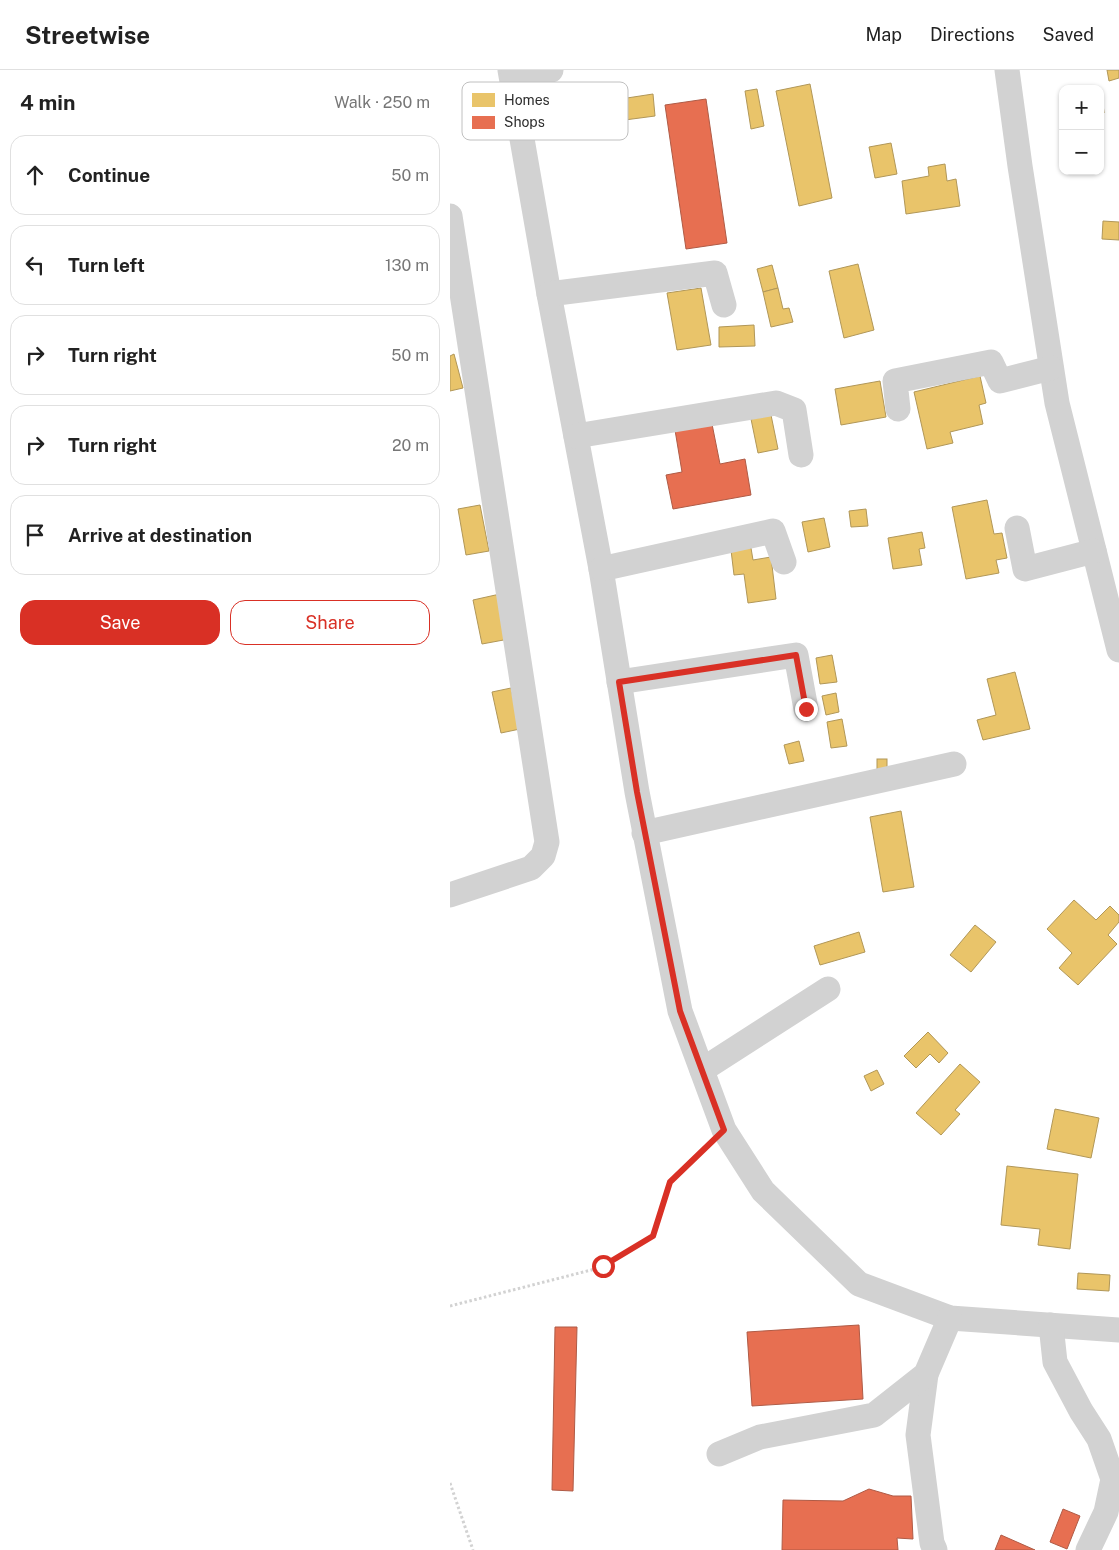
<!DOCTYPE html>
<html lang="en">
<head>
<meta charset="utf-8">
<style>
  body { margin:0; font-family:"Public Sans",sans-serif; background:#f2f2f2; color:#222 }
  .controls { position:absolute; right:15px; top:15px; display:grid; overflow:hidden; border-radius:10px; box-shadow:0 1px 4px #0004 }
  .controls button { width:45px; height:45px; display:grid; place-items:center; padding:0; border:0; border-bottom:1px solid #e0e0e0; background:#fff; color:#222; font:25px sans-serif }
  .stop { position:absolute; width:15px; height:15px; margin:-11px; border:4px solid #d93025; border-radius:50%; background:#fff }
  .stop.end { background:#d93025; border-color:#fff; box-shadow:0 1px 5px #0008 }
  .list { margin:0; padding:0; list-style:none }
  h2 { display:flex; justify-content:space-between; align-items:center; height:65px; margin:0; padding:0 20px; font-size:21px }
  h2 small { font-size:16px; font-weight:400; color:#767676 }
  .list li { display:grid; grid-template-columns:32px 1fr auto; gap:15px; align-items:center; box-sizing:border-box; height:80px; margin:0 10px 10px; padding:0 10px; border:1px solid #e0e0e0; border-radius:15px }
  .list b { display:block; font-size:19px; white-space:nowrap }
  .list em { font-size:16px; font-style:normal; color:#767676 }
  .actions { display:flex; gap:10px; padding:15px 20px }
  .actions a { flex:1; padding:11px 0; border:1px solid #d93025; border-radius:15px; text-align:center; font-size:18px; color:#d93025 }
  .actions .main { background:#d93025; color:#fff }
  .icon { flex:none; width:28px; height:28px; fill:none; stroke:currentColor; stroke-width:2; stroke-linecap:round; stroke-linejoin:round }
  .map { position:relative; flex:none; width:669px; height:1480px; overflow:hidden }
  header { display:flex; align-items:center; gap:30px; box-sizing:border-box; height:70px; padding:0 25px; background:#fff; border-bottom:1px solid #e0e0e0 }
  header strong { font-size:24px }
  nav { display:flex; gap:28px; margin-inline-start:auto; font-size:18px }
  main { display:flex }
  aside { flex:1; background:#fff }
  .map>svg:first-child { display:block }
</style>
</head>
<body>
<header>
<strong>Streetwise</strong>
<nav><a>Map</a><a>Directions</a><a>Saved</a></nav>
</header>
<main>
<aside>
<h2>4 min<small>Walk · 250 m</small></h2>
<ul class="list">
<li><svg class="icon" aria-label="ahead" viewBox="0 0 24 24"><path d="M12 20V5M6 11l6-6 6 6"/></svg><div><b>Continue</b></div><em>50 m</em></li>
<li><svg class="icon" aria-label="left" viewBox="0 0 24 24"><path d="M17 20v-9H6M10 6l-5 5 5 5"/></svg><div><b>Turn left</b></div><em>130 m</em></li>
<li><svg class="icon" aria-label="right" viewBox="0 0 24 24"><path d="M7 20v-9h11M14 6l5 5-5 5"/></svg><div><b>Turn right</b></div><em>50 m</em></li>
<li><svg class="icon" aria-label="right" viewBox="0 0 24 24"><path d="M7 20v-9h11M14 6l5 5-5 5"/></svg><div><b>Turn right</b></div><em>20 m</em></li>
<li><svg class="icon" aria-label="arrive" viewBox="0 0 24 24"><path d="M6 21V4h12l-3 4 3 4H6"/></svg><div><b>Arrive at destination</b></div></li>
</ul>
<div class="actions"><a class="main">Save</a><a>Share</a></div>
</aside>
<div class="map">
<svg width="669" height="1480" viewBox="0 0 669 1480">
  <rect width="100%" height="100%" fill="#fff"/>
  <!-- homes -->
  <g fill="#e9c46a" stroke="#b19758">
    <path d="M657,0H669V8L659,11Z"/>
    <path d="M360,14L382,128L349,136L326,21Z"/>
    <path d="M307,19L314,56L301,59L295,21Z"/>
    <path d="M203,24L205,46L167,51L164,30Z"/>
    <path d="M650,24H652L654,43H650Z"/>
    <path d="M441,73L447,104L425,108L419,77Z"/>
    <path d="M495,94L497,111L506,109L510,136L456,144L452,111L479,106L478,97Z"/>
    <path d="M653,151L669,152V170L652,169Z"/>
    <path d="M408,194L424,260L394,268L379,201Z"/>
    <path d="M322,195L328,218L313,222L307,199Z"/>
    <path d="M251,218L261,275L227,280L217,223Z"/>
    <path d="M328,218L333,239L339,238L343,252L321,257L313,222Z"/>
    <path d="M304,255L305,276L269,277V257Z"/>
    <path d="M4,284L13,318L0,321V286Z"/>
    <path d="M530,306L536,333L529,335L533,354L500,362L503,373L477,379L464,322Z"/>
    <path d="M430,311L436,347L391,355L385,319Z"/>
    <path d="M321,345L328,379L308,383L301,349Z"/>
    <path d="M537,430L544,464L552,463L557,488L546,490L549,503L516,509L502,437Z"/>
    <path d="M30,435L39,481L16,485L8,439Z"/>
    <path d="M416,439L418,456L401,457L399,441Z"/>
    <path d="M374,448L380,477L358,482L352,452Z"/>
    <path d="M472,462L475,478L469,479L472,495L443,499L438,468Z"/>
    <path d="M301,478L303,490L321,487L326,529L298,533L294,504L284,505L281,480Z"/>
    <path d="M50,524L59,569L32,574L23,530Z"/>
    <path d="M382,585L387,612L370,614L366,588Z"/>
    <path d="M565,602L580,659L533,670L527,650L546,645L537,609Z"/>
    <path d="M61,618L70,659L51,663L42,622Z"/>
    <path d="M386,623L389,642L376,645L372,626Z"/>
    <path d="M392,649L397,676L381,678L377,652Z"/>
    <path d="M349,671L354,691L339,694L334,675Z"/>
    <rect x="427" y="689" width="10" height="13"/>
    <path d="M451,741L464,817L433,822L420,747Z"/>
    <path d="M624,830L646,850L660,836L669,845V852L658,865L667,874L628,915L609,898L622,883L597,859Z"/>
    <path d="M525,855L546,872L521,902L500,885Z"/>
    <path d="M409,862L415,882L370,895L364,876Z"/>
    <path d="M478,962L498,983L489,993L480,984L466,998L454,986Z"/>
    <path d="M510,994L530,1012L505,1040L510,1044L491,1065L466,1043Z"/>
    <path d="M427,1000L434,1014L421,1021L414,1006Z"/>
    <path d="M605,1039L649,1048L641,1088L597,1079Z"/>
    <path d="M557,1096L628,1104L620,1179L588,1175L590,1159L551,1155Z"/>
    <path d="M628,1203L660,1205L659,1221L627,1219Z"/>
  </g>
  <!-- shops -->
  <g fill="#e76f51" stroke="#af5b46">
    <path d="M256,29L277,173L236,179L215,35Z"/>
    <path d="M262,354L270,394L295,389L301,425L223,439L216,405L232,402L225,360Z"/>
    <path d="M409,1255L413,1329L302,1336L297,1262Z"/>
    <path d="M105,1257H127L123,1421L102,1420Z"/>
    <path d="M419,1419L443,1426H461L463,1469L447,1468L448,1480H332L333,1430L393,1431Z"/>
    <path d="M613,1439L630,1446L617,1479L600,1472Z"/>
    <path d="M551,1465L585,1480H545Z"/>
  </g>
  <g fill="none" stroke-linecap="round" stroke-linejoin="round">
    <!-- path -->
    <g stroke="#d2d2d2" stroke-width="3" stroke-dasharray="2.5 2.5" stroke-linecap="butt">
      <path d="M0,1236L153,1197L203,1166L220,1112L257,1077"/>
      <path d="M0,1413L23,1480"/>
    </g>
    <!-- minor -->
    <g stroke="#d2d2d2" stroke-width="25">
      <path d="M60,0L99,224L151,499L187,722L230,941L274,1060L313,1121L409,1214L500,1248L669,1260"/>
      <path d="M557,0L570,96L607,333L669,580"/>
      <path d="M62,7L101,0"/>
      <path d="M0,146L97,772L93,786L81,798L0,825"/>
      <path d="M99,224L265,203L274,235"/>
      <path d="M448,339L445,311L541,292L550,311L601,298"/>
      <path d="M126,366L326,333L344,340L351,385"/>
      <path d="M567,458L575,499L644,481"/>
      <path d="M151,499L323,461L334,492"/>
      <path d="M169,612L346,585L356,639"/>
      <path d="M194,763L504,694"/>
      <path d="M252,1000L378,919"/>
      <path d="M601,1255L605,1292L631,1341L649,1369L663,1409L656,1442L638,1480"/>
      <path d="M476,1304L468,1365L482,1473L485,1480"/>
      <path d="M269,1384L310,1367L424,1345L476,1304L500,1248"/>
    </g>
  </g>
  <g fill="none" stroke-linecap="round" stroke-linejoin="round">
    <!-- route -->
    <path stroke="#d93025" stroke-width="6" d="M153,1196L203,1166L220,1112L274,1060L230,941L187,722L169,612L346,585L356,639"/>
  </g>
  <!-- legend -->
  <rect x="12" y="12" width="166" height="58" rx="8" fill="#fff" stroke="#c0c0c0" stroke-width="1"/>
  <rect x="22" y="23" width="23" height="14" fill="#e9c46a"/>
  <rect x="22" y="46" width="23" height="13" fill="#e76f51"/>
  <g font-size="14" fill="#2d2d2d">
    <text x="54" y="35">Homes</text>
    <text x="54" y="57">Shops</text>
  </g>
</svg>
<div class="controls">
<button>+</button>
<button>−</button>
</div>
<div class="stop" style="left:153px;top:1196px"></div>
<div class="stop end" style="left:356px;top:639px"></div>
</div>
</main>
</body>
</html>
